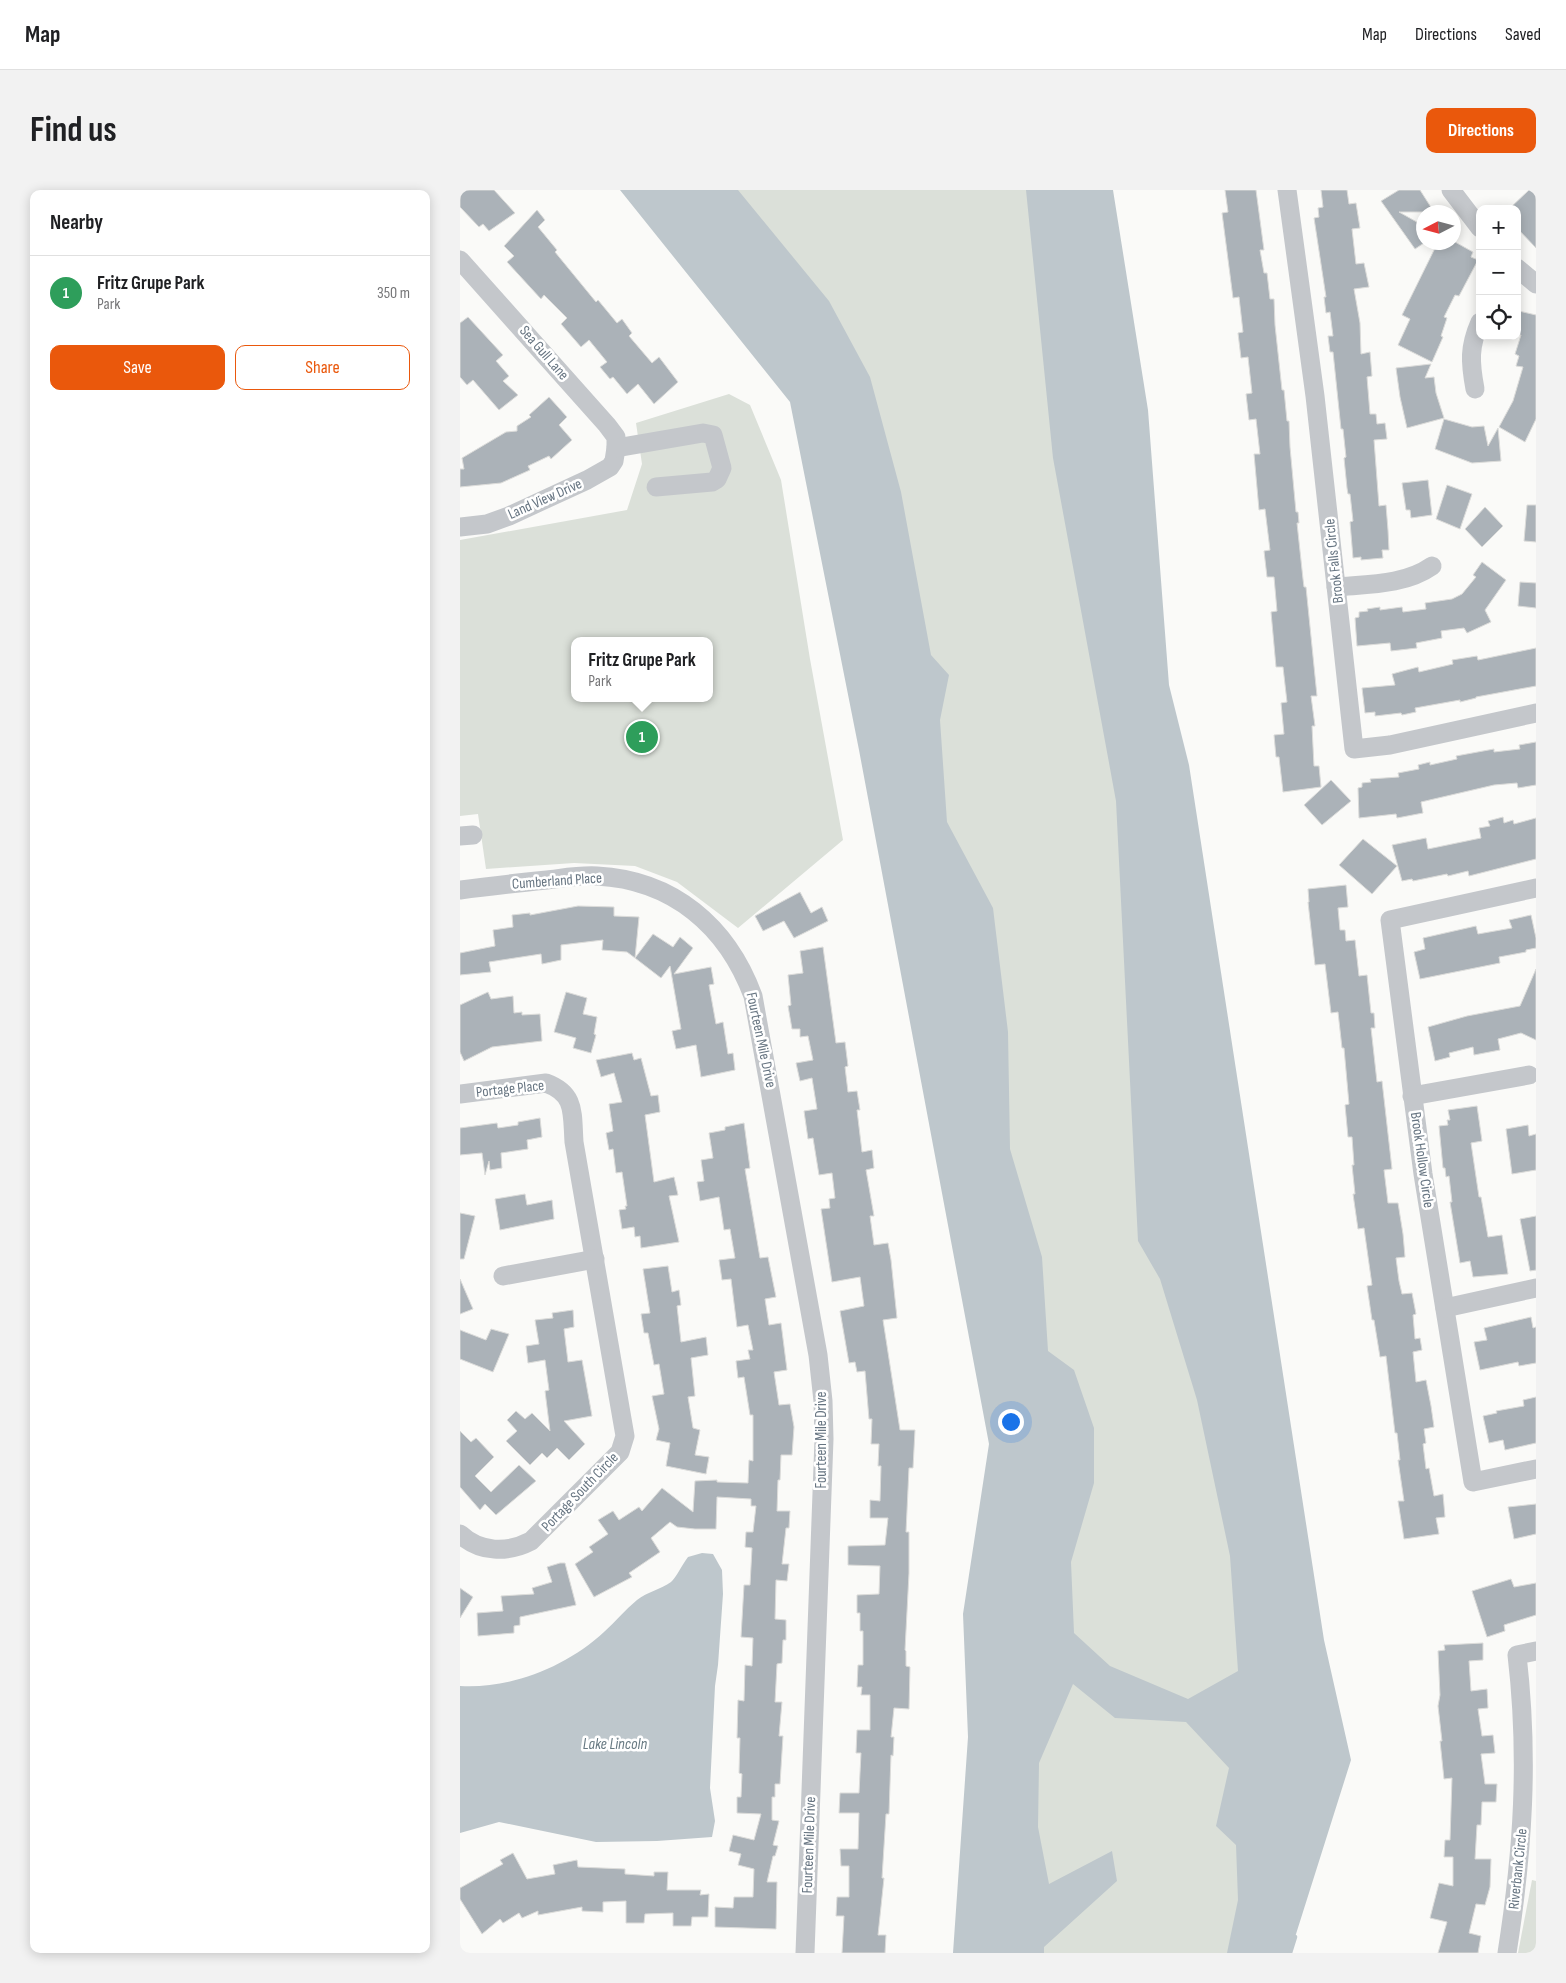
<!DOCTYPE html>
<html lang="en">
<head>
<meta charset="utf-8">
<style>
  body { margin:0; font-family:"Sofia Sans Condensed",sans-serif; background:#f2f2f2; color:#202124 }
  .controls { position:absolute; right:15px; top:15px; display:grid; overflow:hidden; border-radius:10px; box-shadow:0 2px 12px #0003 }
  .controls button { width:45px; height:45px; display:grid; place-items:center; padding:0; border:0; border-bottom:1px solid #e0e0e0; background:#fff; color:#202124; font:25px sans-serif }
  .compass { position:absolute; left:956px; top:15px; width:45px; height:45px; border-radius:50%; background:#fff; box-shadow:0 2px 12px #0003; rotate:264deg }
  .you { position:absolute; left:550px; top:1231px; width:18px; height:18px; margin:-12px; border:4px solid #fff; border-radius:50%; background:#1a73e8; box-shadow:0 0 0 8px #1a73e833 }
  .badge { display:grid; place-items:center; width:32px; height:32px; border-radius:50%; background:#ea580c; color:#fff; font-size:16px; font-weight:700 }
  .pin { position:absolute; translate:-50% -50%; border:2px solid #fff; box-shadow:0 1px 5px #0006 }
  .popup { position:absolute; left:111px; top:447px; width:142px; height:65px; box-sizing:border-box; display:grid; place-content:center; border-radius:10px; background:#fff; filter:drop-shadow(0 1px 4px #0005); font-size:16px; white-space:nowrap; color:#757577 }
  .popup b { font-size:19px; color:#202124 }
  .popup::after { content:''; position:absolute; left:50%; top:100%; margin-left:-10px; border:10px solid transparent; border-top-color:#fff }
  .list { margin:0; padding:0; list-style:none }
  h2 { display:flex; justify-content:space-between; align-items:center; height:65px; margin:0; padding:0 20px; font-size:21px }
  h2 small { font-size:16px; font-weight:400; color:#757577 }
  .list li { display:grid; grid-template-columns:32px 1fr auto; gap:15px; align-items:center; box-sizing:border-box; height:75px; padding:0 20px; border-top:1px solid #e0e0e0 }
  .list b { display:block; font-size:19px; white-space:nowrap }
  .list p { margin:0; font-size:16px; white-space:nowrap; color:#757577 }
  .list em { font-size:16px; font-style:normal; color:#757577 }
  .actions { display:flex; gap:10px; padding:15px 20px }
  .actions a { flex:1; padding:11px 0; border:1px solid #ea580c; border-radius:10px; text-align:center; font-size:18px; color:#ea580c }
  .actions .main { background:#ea580c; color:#fff }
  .icon { flex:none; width:28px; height:28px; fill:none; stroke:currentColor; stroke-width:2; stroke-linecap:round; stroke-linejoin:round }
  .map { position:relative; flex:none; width:1076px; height:1763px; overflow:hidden; border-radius:10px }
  header { display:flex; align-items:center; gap:30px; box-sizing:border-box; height:70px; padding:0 25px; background:#fff; border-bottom:1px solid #e0e0e0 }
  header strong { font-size:24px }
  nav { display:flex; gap:28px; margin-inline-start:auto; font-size:18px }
  .intro { display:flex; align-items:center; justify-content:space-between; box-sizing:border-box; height:120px; padding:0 30px }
  h1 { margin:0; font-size:35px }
  .button { padding:12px 22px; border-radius:10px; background:#ea580c; color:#fff; font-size:18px; font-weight:700 }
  main { display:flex; gap:30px; padding:0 30px }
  aside { flex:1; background:#fff; border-radius:10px; box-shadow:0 2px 12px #0003 }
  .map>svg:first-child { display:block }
</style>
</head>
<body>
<header>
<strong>Map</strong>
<nav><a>Map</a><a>Directions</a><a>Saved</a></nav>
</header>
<div class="intro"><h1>Find us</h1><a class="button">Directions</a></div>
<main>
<aside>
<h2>Nearby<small></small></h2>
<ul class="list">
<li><span class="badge" style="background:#2e9e5b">1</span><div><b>Fritz Grupe Park</b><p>Park</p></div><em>350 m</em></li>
</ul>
<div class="actions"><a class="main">Save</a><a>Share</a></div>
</aside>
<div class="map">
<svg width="1076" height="1763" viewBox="0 0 1076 1763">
  <rect width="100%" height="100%" fill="#fafaf8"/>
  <!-- green -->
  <g fill="#dbe0d9" fill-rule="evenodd">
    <path d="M235,0H598L802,1451L789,1763H560L563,1562L459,520L410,230Z"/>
    <path d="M269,204L290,215L321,290L350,469L383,650L278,738L217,692L175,676L114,673L26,679L18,624L0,626V350L167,320L182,274L176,233ZM114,451H250V508H114Z"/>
    <path d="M1072,1690L1076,1691V1763H1058Z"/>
  </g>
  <!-- water -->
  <g fill="#bec7cc">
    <path d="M160,0H278L369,111L410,187L441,302L471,465L489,485L480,530L487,632L533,718L548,842L550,959L582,1067L588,1161L614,1180L634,1238V1293L611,1372L614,1443L650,1476L728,1509L778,1481L770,1366L737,1210L700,1089L678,1051L656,611L593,268L566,0H653L688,220L709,495L729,575L864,1450L891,1570L830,1763H767L778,1710L776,1655L756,1636L769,1578L726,1532L655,1528L613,1494L579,1573L578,1637L589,1694L652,1661L657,1691L584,1757V1763H493L508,1547L503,1424L529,1254L399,560L330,212Z"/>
    <path d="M242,1363L253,1364L262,1380L263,1404L258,1475L255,1496L250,1598L255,1631L252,1647L197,1651L136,1652L39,1632L0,1643V1496C51,1499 106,1477 144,1442C155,1432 165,1420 177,1410C187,1402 201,1399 211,1392C216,1388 223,1373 228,1367Z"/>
  </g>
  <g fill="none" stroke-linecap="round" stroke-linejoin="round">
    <!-- stream -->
    <path stroke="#bec7cc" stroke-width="4.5" d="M830,1763L835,1747"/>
  </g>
  <!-- building -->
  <g fill="#abb2b8" stroke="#dcdcda">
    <path d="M0,0H34L55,23L29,41L23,34L19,37L0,17Z"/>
    <path d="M765,0H796L804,60H800L804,83H807L810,109H814L815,135L822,200H824L827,231H829L830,257L836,322H838L839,333H837L843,389L844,397H846L857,506H851L855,536H852L854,576H859L861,597L823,602L819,567H816L814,545L824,544L821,513L827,512L823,477H816L811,422L817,421L814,387H807L804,361L810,360L805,319L799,320L794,264H800L796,229L789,230L786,204L792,203L788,167L781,168L778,143L783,142L779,107L773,108L762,23L768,22Z"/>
    <path d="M861,0H887L889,14L896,13L900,38L892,39L896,74L904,73L909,97L894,99L900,133L901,164L910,162L912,186L907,187L910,224H916L917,234L925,233L927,249L914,250L919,316L926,315L928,340L929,360H922L923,368L901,370V367L893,368L890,332L893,331L890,304H888L887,298L884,268L886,267L883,239H881L873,162H870L868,146H873L870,122L866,123L864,107H866L854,28L859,27L858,18L863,17Z"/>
    <path d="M939,0H960L974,22H939L964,36V53L955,59L921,11Z"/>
    <path d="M1069,0H1072L1076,4V58L1057,38V19H1049Z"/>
    <path d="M77,20L85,30L78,37L97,60L95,62L136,112L138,110L157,133L162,129L172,143L169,146L192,173L199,167L218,192L194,214L178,194L167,204L153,187L150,189L140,177L147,172L129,150L121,157L101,134L107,128L84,105L81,109L47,72L54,66L44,56Z"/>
    <path d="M978,52H995L1013,62L1011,67L1018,70L999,106L995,105L984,127L987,128L981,146L983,147L972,172L938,155L950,129L942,125Z"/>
    <path d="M1059,121L1076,125V229L1065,252L1039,237L1053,211L1063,177L1056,176L1059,166L1055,164L1061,145L1057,144Z"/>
    <path d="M8,127L43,165L36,171L49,186L43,191L58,205L39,220L13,190L7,195L0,187V133Z"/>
    <path d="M971,174L965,188L974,187L976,203L984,228L947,238L940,207L936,178Z"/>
    <path d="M89,207L107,227L99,235L112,250L91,269L89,266L68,276L70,280L41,293L0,297V279H4L2,268L46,242L57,241V236L71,227L69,225Z"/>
    <path d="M984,229L1012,237L1024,236L1028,256L1038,238L1041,271L1012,273L975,259Z"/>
    <path d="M968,290L972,325L951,328L950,320H946L942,293Z"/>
    <path d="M987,295L1012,304L1000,339L976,329Z"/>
    <path d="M1067,315H1076V352L1064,351Z"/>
    <path d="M1025,317L1043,336L1022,357L1005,339Z"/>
    <path d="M1022,372L1046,390L1025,420L1031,432L1007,443L1004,438L981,441L982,448L956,453L957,458L931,461L930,453L897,456L895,428L899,427V422L908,421L907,419L920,417V420L942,417L943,422L966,419L965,413L992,409L1002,404L1016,387L1013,385Z"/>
    <path d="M1060,392L1076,393V418L1058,416Z"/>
    <path d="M1076,458V496L1016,507V508L1000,512V510L955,518L956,522L942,525L941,523L915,526V522L905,523L902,498L935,495L932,484L958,477L959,482L993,474L992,470L1017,466L1018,470Z"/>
    <path d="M1076,552V595L1058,598L1057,593L1034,595L961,612L963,623L937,628L936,624L899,628L898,598L902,597V593L911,592L910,589L939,587L938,583L959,579L958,575L970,572V575L997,569L996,566L1034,559V562L1060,559L1059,555Z"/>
    <path d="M871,590L891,611L862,635L844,615Z"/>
    <path d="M1043,627L1044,633L1053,630L1054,634L1076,628V669L1009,686L1008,681L988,686L987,684L953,691L952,689L942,691L932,655L966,648L968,659L1021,648L1019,638L1030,636L1028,631Z"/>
    <path d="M903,649L937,676L912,704L879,675Z"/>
    <path d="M886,695L888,717L878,718L880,740H885L886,751L895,750L899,786L907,785L911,823H914L915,838H911L917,892L922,891L932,979L924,980L928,1013H938L943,1044L945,1067L936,1068L939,1091L942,1104L952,1103L956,1124L953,1125L955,1149L960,1148L962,1160L953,1162L956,1192L966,1190L971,1216L974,1237L964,1239L966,1253L963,1254L966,1279L969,1278L974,1306L983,1304L985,1327L976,1328L979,1344L944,1349L938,1311H944L938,1270H940L937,1243H935L926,1166L920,1167L914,1130H912L907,1096L912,1095L904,1038L898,1039L893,1004H895L892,975H894L892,947H888L885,915L889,914L884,858H882L878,822L871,823L865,774L855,775L848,712H849L848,699Z"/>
    <path d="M340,702L351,723L362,717L368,731L334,748L324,731L303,741L295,726Z"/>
    <path d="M118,716L154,717V726L179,727L175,768L167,762L142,760L143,750L101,755V770L82,774L81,764L29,772L31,782L0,785V763L35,756L33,740L53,737L52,725L70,723V725Z"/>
    <path d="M1071,725L1076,748V758L1066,760V762L1039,767L1040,773L960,789L954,762L965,759L963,748L1016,736L1018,744L1052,738L1049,730Z"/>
    <path d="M193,744L213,757L220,747L233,758L214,784L251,777L254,794L249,795L256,834L263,832L268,864L273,863L275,880L241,887L236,855L216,859L212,841L221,839L210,776L201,788L175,768Z"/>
    <path d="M363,757L376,853L385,852L388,876L385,877L388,902L397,901L400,920H397L402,962L412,960L414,978L406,980L414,1026H410L414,1055L428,1053L431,1070L437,1128L423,1130L440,1240H455L453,1278H449L446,1342H449V1383L445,1460L446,1461V1476L450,1477L449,1519L434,1518L431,1547H434L433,1566L431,1565L429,1624H426L422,1688H424L418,1745H426L425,1763H382L384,1726H376L377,1707H389V1676H381L380,1659H398L399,1623H379L380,1603H399L401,1563H396L397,1540H410V1505H401L402,1497H397L398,1475H403V1441H400V1423H397V1405L419,1404L420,1376L388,1375V1356L425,1355L428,1328H410V1310L420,1311L421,1276H418L419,1254H411L412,1229H409L405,1181L397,1182L395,1172L389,1173L380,1121L404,1116L400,1087L372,1092L361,1019L370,1018L369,1009L375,1008L372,983L359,985L353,948L348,949L344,921L357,919L352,888L340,891L336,873L353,870L348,846L340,847V839H332L328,816L331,815L328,785L343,783L340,761Z"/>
    <path d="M1076,779V850L1061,843L1038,849L1040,860L1014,865L1013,857L989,863L990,867L975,871L968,837L1007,826L1060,816Z"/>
    <path d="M28,802L31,809L53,806L54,823L62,822V825L80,824L82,851L32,857L4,871L0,862V815Z"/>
    <path d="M106,802L127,808L123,824L137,827L134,844L136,845L131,863L113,858L116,848L94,842Z"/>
    <path d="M172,863L174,870L181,868L191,906L198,905L200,922L185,925L194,992L214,987L218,1005L209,1006L219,1052L181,1058L180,1046L175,1047L174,1037L162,1039L159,1020L166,1019L165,1016H167L162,982L156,983L153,959L149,960L146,943L153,941L149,914L162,912L154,883L141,887L136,870Z"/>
    <path d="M1017,916L1022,951L1011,953L1019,1007H1021L1028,1047L1042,1045L1048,1084L1013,1087L1010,1071L1000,1073L990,1012H992L989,986L986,987L985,978H983L979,936L988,935L987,930H990L988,920Z"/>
    <path d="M80,928L82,947L67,950L68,959L41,963L42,978L30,980L29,971L25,985L22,963L0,965V938L37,933L38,938L58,935V932Z"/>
    <path d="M284,933L290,978L285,979L300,1068L308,1067L316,1107L305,1109L309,1135L321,1133L327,1180L314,1182L319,1215L330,1214L334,1237L332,1265H321L320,1290H318L317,1321H330L329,1338H326L322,1374H329L327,1391L316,1390L315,1429L326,1430V1450H323L322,1473L317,1474L315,1512H322L319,1546H323L320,1594H315V1607H312V1630L319,1631L313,1655L318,1656L315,1666H313L307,1692H317L316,1739L255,1737V1717L273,1718L274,1707H293L294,1679L278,1675L281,1664L269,1661L273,1645L294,1650L301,1624L277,1623V1607H281L282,1584L279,1583L280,1548H277L278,1510L284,1511L285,1475L292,1476L293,1448L281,1447L284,1395H290L292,1358L285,1357L286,1342H293L296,1316H291V1309L257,1307L256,1339H235L217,1337L210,1332L191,1348L200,1362L169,1383L172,1387L134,1407L115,1374L133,1362L129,1357L148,1344L138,1330L153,1321L159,1330L179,1317L182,1321L202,1298L233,1322L235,1291L257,1290V1292L288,1293L289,1270L293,1271V1225H290L284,1187L278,1188L276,1171L290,1169L288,1160H293L288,1135L277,1137L271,1089L262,1090L259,1070L275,1068L270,1039L264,1040L259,1007L240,1011L237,992L244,991L241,970L253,968L249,943L265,940V937Z"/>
    <path d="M1068,935L1069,946L1076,944V980L1052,984L1046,939Z"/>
    <path d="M65,1004L67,1015L92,1010L94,1029L40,1040L35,1009Z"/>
    <path d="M0,1023L15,1026L4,1069H0Z"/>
    <path d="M1076,1026V1080L1070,1081L1060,1029Z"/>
    <path d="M208,1076L212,1102L219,1100L221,1115L217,1116L221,1152L246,1147L248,1165L231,1168L235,1206L228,1207L233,1238L240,1240L235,1265L249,1267L246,1284L206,1276L210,1253L196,1250L199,1239L192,1206L204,1204L199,1174L194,1175L188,1143H184L181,1124L190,1123L183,1079Z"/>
    <path d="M0,1089L13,1119L0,1124Z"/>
    <path d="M113,1120L114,1137L104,1139L108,1172L122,1170L132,1226L104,1231L125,1254L109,1270L97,1258L87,1268L82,1263L70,1275L46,1251L57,1241L47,1230L56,1221L65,1229L72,1223L90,1241L85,1201L89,1200L85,1170L68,1173L66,1156L79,1154L75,1130L93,1128L92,1123Z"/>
    <path d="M1071,1127L1073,1138L1076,1137V1173L1059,1176L1058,1172L1020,1180L1014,1152L1027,1150L1024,1138Z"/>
    <path d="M31,1139L49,1144L33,1182L0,1169V1140L26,1150Z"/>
    <path d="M1076,1207V1253L1045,1260L1043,1250L1029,1253L1023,1226L1037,1223L1036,1221L1064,1216L1063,1210Z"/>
    <path d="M0,1241L11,1252L16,1248L34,1267L15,1286L31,1302L59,1275L76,1291L36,1325L25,1314L20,1320L0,1297Z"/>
    <path d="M1076,1314V1344L1054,1349L1048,1317Z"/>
    <path d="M100,1373H105L116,1415L60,1427V1435L54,1436V1443L18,1446L17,1423L43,1421L41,1406L74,1404L72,1398L92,1392L87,1377Z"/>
    <path d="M1051,1389L1054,1397L1076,1393V1425L1044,1435L1045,1441L1027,1447L1012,1401Z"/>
    <path d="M0,1398L13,1407L0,1428Z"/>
    <path d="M1023,1453V1470L1009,1471L1011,1501L1027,1499L1028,1518L1018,1519L1022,1546L1033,1545L1035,1563L1021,1564L1025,1594H1037L1036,1612H1022L1021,1635H1017L1015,1669H1031L1030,1697L1025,1715L1016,1714L1009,1743L1021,1746L1018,1763H978L987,1732L970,1728L979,1693L993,1696V1667H984L985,1650H990L992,1588L984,1589L980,1551H982L978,1516L980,1505L978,1461L985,1460L984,1455Z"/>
    <path d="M53,1663L67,1689L95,1684L93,1675L117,1670L118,1677L165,1679V1684L194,1686V1682H208L207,1700H241L240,1705L249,1704L248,1727H232L231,1736H213V1723L185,1724L184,1733H166V1711L143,1712V1722L122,1721V1717L78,1725V1721L62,1728L59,1723L43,1733L40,1729L22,1744L0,1709V1698L43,1674L40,1670Z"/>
  </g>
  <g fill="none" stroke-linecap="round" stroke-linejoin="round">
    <!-- minor -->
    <g stroke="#c4c7cb" stroke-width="19">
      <path d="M827,0L855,206L894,559L930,555L1076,523"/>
      <path d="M991,0L1020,38"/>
      <path d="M0,70L147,235L156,247V258L154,271L150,277L127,290L49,326L27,334L0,337"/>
      <path d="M1057,78L1076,94"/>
      <path d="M1015,199C1010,172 1009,157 1020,132"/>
      <path d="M156,258L243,243L253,245L262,278L257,289L252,292L196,297"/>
      <path d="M876,397C909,394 945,395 972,376"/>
      <path d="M0,646L13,645"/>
      <path d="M1076,698L930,730L963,984L1013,1292L1076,1279"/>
      <path d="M0,700C29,696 58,693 87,690C104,688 120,685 137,686C213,690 267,736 293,806L358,1165L363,1211L364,1249L345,1763"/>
      <path d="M0,904L86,893C116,904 112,923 114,952L165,1246L160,1262L71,1351C48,1363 20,1363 0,1344"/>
      <path d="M952,906L1069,885"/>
      <path d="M43,1086L135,1069"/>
      <path d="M985,1118L1076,1098"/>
      <path d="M1047,1763C1063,1661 1069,1568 1057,1465L1076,1461"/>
    </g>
  </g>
  <g text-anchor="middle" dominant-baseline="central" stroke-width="5" stroke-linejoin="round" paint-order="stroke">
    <!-- street labels -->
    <g font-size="15" fill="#667481" stroke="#fff">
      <text transform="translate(84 163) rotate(49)">Sea Gull Lane</text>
      <text transform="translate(85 309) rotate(-24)">Land View Drive</text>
      <text transform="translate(874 371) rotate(-96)">Brook Falls Circle</text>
      <text transform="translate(97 691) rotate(-4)">Cumberland Place</text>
      <text transform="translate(301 850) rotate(78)">Fourteen Mile Drive</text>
      <text transform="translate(50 899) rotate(-6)">Portage Place</text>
      <text transform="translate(962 970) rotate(82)">Brook Hollow Circle</text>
      <text transform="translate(361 1250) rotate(-90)">Fourteen Mile Drive</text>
      <text transform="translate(120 1302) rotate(-46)">Portage South Circle</text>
      <text transform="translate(349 1655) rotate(-88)">Fourteen Mile Drive</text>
      <text transform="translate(1058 1679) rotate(-84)">Riverbank Circle</text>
    </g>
    <!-- water labels -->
    <g font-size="16" font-style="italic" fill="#677982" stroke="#fff">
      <text x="155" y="1554">Lake Lincoln</text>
    </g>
  </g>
</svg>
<div class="controls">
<button>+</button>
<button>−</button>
<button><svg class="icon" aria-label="locate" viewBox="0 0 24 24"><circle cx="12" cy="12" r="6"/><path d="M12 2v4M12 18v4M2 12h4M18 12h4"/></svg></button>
</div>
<svg class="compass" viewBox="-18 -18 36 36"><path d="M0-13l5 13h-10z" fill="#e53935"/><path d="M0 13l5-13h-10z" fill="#757577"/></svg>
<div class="you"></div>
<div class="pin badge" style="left:182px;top:547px;background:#2e9e5b">1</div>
<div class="popup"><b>Fritz Grupe Park</b>Park</div>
</div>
</main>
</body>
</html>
